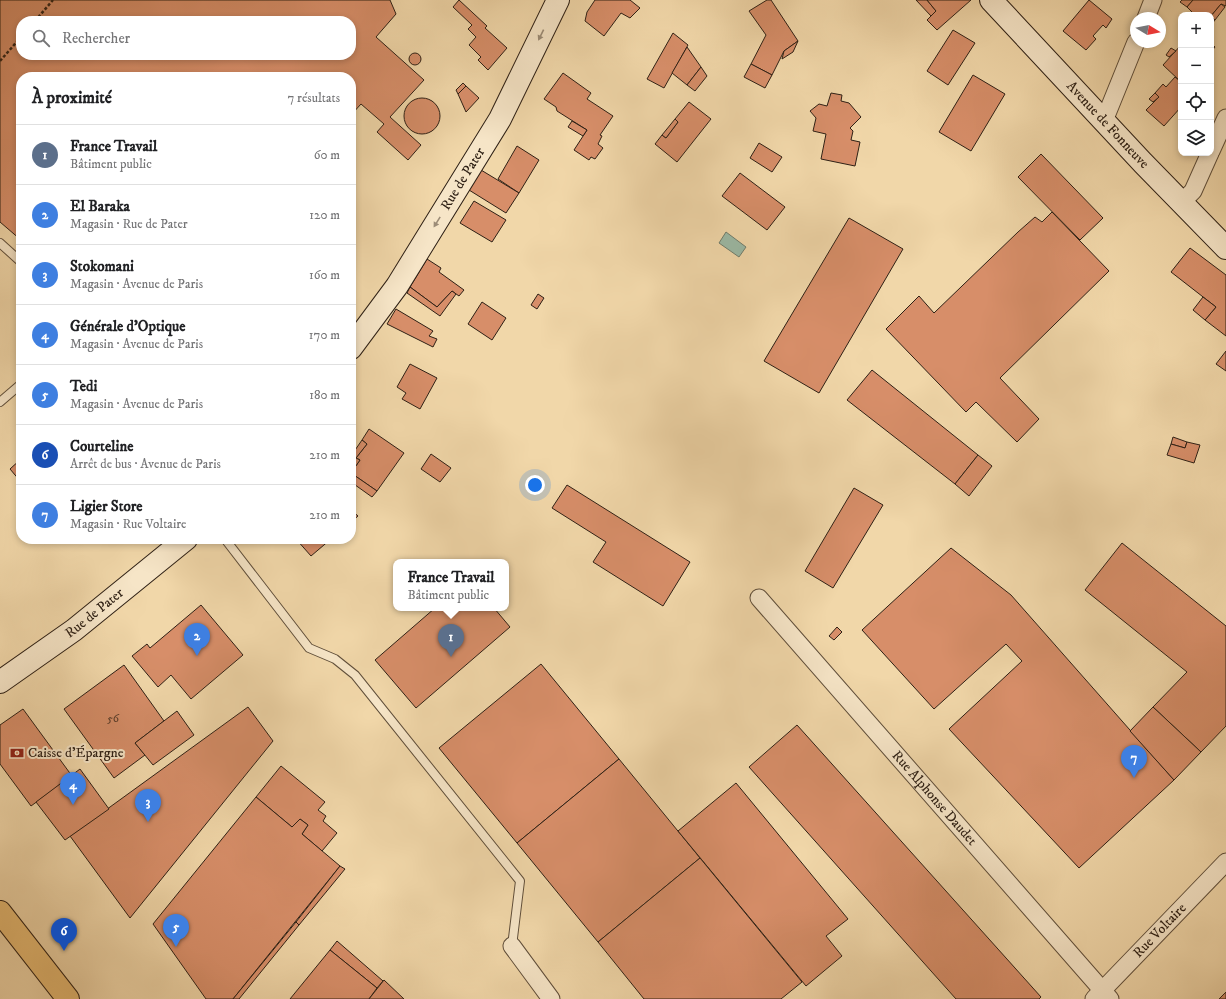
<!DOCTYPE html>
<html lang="fr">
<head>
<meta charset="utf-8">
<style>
  body { margin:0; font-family:"IM FELL DW Pica",serif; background:#f2f2f2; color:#202124 }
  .controls { position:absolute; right:12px; top:12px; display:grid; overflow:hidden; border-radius:8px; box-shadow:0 2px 6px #0003 }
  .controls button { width:36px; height:36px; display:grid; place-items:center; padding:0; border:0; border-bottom:1px solid #e0e0e0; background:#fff; color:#202124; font:20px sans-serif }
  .compass { position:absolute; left:1130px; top:12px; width:36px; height:36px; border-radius:50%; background:#fff; box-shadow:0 2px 6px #0003; rotate:100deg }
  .you { position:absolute; left:535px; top:485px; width:14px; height:14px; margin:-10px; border:3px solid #fff; border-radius:50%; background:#1a73e8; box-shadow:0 0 0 6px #1a73e833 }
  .badge { display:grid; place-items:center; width:26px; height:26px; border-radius:50%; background:#0f766e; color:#fff; font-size:13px; font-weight:700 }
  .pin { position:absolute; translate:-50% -33px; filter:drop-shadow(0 1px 2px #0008) }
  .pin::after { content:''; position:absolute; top:21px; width:14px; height:12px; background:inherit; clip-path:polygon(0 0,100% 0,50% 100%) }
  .popup { position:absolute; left:393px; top:559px; width:116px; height:52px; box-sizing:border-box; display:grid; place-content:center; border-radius:8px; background:#fff; filter:drop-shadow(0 1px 3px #0005); font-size:13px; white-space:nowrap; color:#757577 }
  .popup b { font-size:15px; color:#202124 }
  .popup::after { content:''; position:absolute; left:50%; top:100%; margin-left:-8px; border:8px solid transparent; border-top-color:#fff }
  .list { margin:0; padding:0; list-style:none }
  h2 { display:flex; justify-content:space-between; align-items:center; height:52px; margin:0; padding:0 16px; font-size:17px }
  h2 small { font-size:13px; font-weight:400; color:#757577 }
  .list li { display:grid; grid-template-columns:26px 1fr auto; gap:12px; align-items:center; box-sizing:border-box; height:60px; padding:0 16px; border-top:1px solid #e0e0e0 }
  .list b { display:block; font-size:15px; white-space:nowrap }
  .list p { margin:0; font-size:13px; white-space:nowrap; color:#757577 }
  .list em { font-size:13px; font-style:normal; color:#757577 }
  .icon { flex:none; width:22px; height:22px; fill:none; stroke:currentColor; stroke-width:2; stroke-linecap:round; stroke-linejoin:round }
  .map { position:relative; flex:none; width:1226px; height:999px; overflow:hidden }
  .search { position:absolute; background:#fff; box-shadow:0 2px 6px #0003; left:16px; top:16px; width:340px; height:44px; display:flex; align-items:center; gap:10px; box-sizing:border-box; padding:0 14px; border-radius:16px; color:#757577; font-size:15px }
  .panel { position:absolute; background:#fff; box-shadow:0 2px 6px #0003; left:16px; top:72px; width:340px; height:472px; border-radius:16px }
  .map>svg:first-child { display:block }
</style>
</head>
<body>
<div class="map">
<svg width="1226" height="999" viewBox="0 0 1226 999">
  <rect width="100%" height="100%" fill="#f1d7a9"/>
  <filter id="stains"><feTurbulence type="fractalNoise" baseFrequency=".005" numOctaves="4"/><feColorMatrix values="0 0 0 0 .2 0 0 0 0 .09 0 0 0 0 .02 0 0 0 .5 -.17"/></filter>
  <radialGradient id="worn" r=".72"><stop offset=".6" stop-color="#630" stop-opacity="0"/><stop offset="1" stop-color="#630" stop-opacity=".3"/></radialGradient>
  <!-- water -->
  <path fill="#9bbaa6" stroke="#6f7c6c" d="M726,232L746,247L739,257L719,243Z"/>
  <!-- building -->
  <g fill="#d78e69" stroke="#2e2015" fill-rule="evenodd">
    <path d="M0,0H390L396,14L376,37L424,80L390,117L421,145L408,160L377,132L384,124L361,104L351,115V77H21V240L0,222ZM21,21H351V55H21Z"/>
    <path d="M459,0L487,26L485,28L507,48L488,70L478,60L481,57L469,45L476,37L468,29L472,25L453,7Z"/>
    <path d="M595,0H630L640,8L630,18L621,13L604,36L585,21L587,12Z"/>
    <path d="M767,0H771L798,41L784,51L772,75L751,64L766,35L749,11Z"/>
    <path d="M916,0H927L936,11L931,16Z"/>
    <path d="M927,0H971L937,30L927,20L936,11Z"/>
    <path d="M1089,0L1112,19L1106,28L1103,25L1093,36L1096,39L1086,50L1063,31Z"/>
    <path d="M1182,0H1193L1187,7L1180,2Z"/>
    <path d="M1193,0H1226V6L1221,4L1211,16L1195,15L1187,7Z"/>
    <path d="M1221,4L1225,7L1215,20L1211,16Z"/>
    <path d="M1211,16L1215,20L1211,25Z"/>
    <path d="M953,30L975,43L948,85L927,71Z"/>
    <path d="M673,33L688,45L664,88L647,79Z"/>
    <path d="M798,41L793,52L782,59L784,51Z"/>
    <path d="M1211,43L1215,47L1211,52Z"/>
    <path d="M1181,45V80L1180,81L1163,65Z"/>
    <path d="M687,47L701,67L687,85L672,73Z"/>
    <path d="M1171,48L1176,51L1169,57L1166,55Z"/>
    <circle cx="415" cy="59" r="6"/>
    <path d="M751,64L772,75L765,88L744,77Z"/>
    <path d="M701,67L707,76L695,91L687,85Z"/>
    <path d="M563,73L591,93L587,99L613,116L600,135L602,136L598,144L603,148L595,159L591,157L589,160L574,150L587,130L557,111L556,107L544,99Z"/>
    <path d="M973,75L1005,94L971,151L939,132Z"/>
    <path d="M1175,77L1181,82V107L1164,126L1146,110L1159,97L1155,93L1163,84L1166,87Z"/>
    <path d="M463,83L466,86L458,94L456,90Z"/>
    <path d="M466,86L479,98L466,112L458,94Z"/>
    <path d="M831,93L842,95L841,101L849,103L861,117L850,128L853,131L851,140L860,142L855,166L821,159L826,134L813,131L816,118L810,111L819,104L827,106Z"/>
    <path d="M1155,93L1159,97L1153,102L1149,99Z"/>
    <circle cx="422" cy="116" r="18"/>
    <path d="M689,102L711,119L677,162L655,144L662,135L666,138L678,122L675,119Z"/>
    <path d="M675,119L678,122L666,138L662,135Z"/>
    <path d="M572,121L587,130L583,136L568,127Z"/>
    <path d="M759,143L782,157L772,172L750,158Z"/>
    <path d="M517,146L539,160L519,193L498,179Z"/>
    <path d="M1041,154L1103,218L1080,240L1018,177Z"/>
    <path d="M481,170L519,193L506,213L469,190Z"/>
    <path d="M740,173L785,207L767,230L722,196Z"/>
    <path d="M474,201L506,220L492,242L460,223Z"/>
    <path d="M1052,212L1109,271L1000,378L1039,419L1017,442L976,402L966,412L886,329L919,296L934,313L1018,232L1035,217L1042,222Z"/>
    <path d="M849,218L903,249L819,393L764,361Z"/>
    <path d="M1190,248L1226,275V336L1205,320L1216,307L1171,272Z"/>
    <path d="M427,259L441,268L439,272L464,290L459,296L452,291L437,307L410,287Z"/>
    <path d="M410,287L437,307L452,291L456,294L440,316L407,293Z"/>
    <path d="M538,294L544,298L537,309L531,305Z"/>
    <path d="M1203,297L1216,307L1205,320L1193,310Z"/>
    <path d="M482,302L506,318L492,340L468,324Z"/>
    <path d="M396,309L433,331L429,336L437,339L433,347L387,324Z"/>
    <path d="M1226,351V371L1216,364Z"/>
    <path d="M410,364L437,378L420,409L402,399L406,393L397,387Z"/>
    <path d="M872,370L978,455L955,484L847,400Z"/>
    <path d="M369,429L404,453L377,491L351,473L360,460L356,458L367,444L362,440Z"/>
    <path d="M1173,437L1187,442L1185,448L1171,444Z"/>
    <path d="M362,440L367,444L356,458L360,460L351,473L377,491L372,497L351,482V456Z"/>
    <path d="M1187,442L1200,445L1194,463L1167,455L1171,444L1185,448Z"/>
    <path d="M431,454L451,468L440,482L421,469Z"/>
    <path d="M978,455L992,466L969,496L955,484Z"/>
    <path d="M21,459V482L10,469Z"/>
    <path d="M567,485L690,562L663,606L593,562L606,542L552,508Z"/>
    <path d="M854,488L883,505L833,588L805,571Z"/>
    <path d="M351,510L358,516L351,522Z"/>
    <path d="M296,539H331L311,556Z"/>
    <path d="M1122,543L1226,626V726L1201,752L1153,707L1187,672L1085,590Z"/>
    <path d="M951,548L1011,595L1174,780L1079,868L949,729L1022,661L1006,644L934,709L862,630Z"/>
    <path d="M201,605L243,655L191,699L171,675L158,687L132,656L147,644L150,648Z"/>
    <path d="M435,608H494L510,627L416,708L375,660Z"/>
    <path d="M837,627L842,632L834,640L829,636Z"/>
    <path d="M541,664L619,759L517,843L439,748Z"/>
    <path d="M124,665L164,721L135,743L145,755L114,778L64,709Z"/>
    <path d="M248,707L273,741L130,918L70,836Z"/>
    <path d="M1153,707L1201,752L1174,780L1130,731Z"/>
    <path d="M23,709L72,776L31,806L0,764V725Z"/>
    <path d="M177,711L194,735L153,765L135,743Z"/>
    <path d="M797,725L1041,997L1039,999H956L749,767Z"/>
    <path d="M619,759L700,858L598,942L517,843Z"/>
    <path d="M281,766L325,802L318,810L326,816L323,821L337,833L322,851L302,834L308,825L300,819L292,827L256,797Z"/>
    <path d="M80,769L109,809L65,840L36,802Z"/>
    <path d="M736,783L848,919L826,936L842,956L806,986L678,831Z"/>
    <path d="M256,797L292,827L300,819L308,825L302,834L340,866L233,999H206L153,924Z"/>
    <path d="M700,858L802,982L781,999H644L598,942Z"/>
    <path d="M340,866L345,869L299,925L296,922Z"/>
    <path d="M296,922L299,925L239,999H233Z"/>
    <path d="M337,941L383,981L377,988L330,950Z"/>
    <path d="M330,950L377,988L369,999H290Z"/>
    <path d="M384,980L404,999H369Z"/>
    <path d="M1226,992V999H1219Z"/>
  </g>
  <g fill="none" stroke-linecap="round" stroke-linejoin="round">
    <!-- lane casing -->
    <g stroke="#5f4e3a" stroke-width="10">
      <g id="lane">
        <path d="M0,243L21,262"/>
        <path d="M0,402L21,384"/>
        <path d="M225,539L309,648L335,659L355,675L520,881L512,946"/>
      </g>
    </g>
    <!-- street casing -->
    <g stroke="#5f4e3a" stroke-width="19">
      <g id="street">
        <path d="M1146,18L1153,0"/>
        <path d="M1104,121L1136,42"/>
        <path d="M1211,151L1226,118"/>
        <path d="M1181,203L1193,191L1210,153"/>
        <path id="s1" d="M759,598L1110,999"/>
        <path d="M512,946L551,999"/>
        <path id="s2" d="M1094,999L1226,862"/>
      </g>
    </g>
    <!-- secondary casing -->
    <g stroke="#2e2015" stroke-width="24">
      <g id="secondary">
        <path id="s3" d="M991,0L1143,163L1226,248"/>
        <path id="s4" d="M351,348L397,286L500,119L558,0"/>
        <path id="s5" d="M0,682L74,630L186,539"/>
      </g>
    </g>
    <!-- primary casing -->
    <g stroke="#2e2015" stroke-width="24">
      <path id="primary" d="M0,912L68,999"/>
    </g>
    <!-- path -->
    <g stroke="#2e2015" stroke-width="2.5" stroke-dasharray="3 2" stroke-linecap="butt">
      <path d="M35,21L53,0"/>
      <path d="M0,61L21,37"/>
    </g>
    <!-- lane -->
    <use href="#lane" stroke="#f6e5c7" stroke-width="8"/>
    <!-- street -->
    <use href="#street" stroke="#f6e5c7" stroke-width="17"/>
    <!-- secondary -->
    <use href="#secondary" stroke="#f6e5c7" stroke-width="22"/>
    <!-- primary -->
    <use href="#primary" stroke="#e8bc74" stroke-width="22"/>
  </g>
  <!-- one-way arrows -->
  <defs><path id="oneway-solid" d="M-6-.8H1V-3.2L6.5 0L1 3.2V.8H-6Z"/></defs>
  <g fill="#9c8c77">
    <use href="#oneway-solid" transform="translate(541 35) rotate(116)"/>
    <use href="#oneway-solid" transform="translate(437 222) rotate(122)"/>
  </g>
  <!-- icons -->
  <defs>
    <g id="bank-bare" transform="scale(1.08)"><path d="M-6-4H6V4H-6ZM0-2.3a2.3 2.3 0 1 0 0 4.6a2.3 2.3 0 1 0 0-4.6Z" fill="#8f2418" stroke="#f6e5c7" stroke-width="2.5" paint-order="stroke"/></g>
  </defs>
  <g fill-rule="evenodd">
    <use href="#bank-bare" x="17" y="753"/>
  </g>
  <g text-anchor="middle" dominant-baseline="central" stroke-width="4" stroke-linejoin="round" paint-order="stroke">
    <!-- number labels -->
    <g font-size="12" fill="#583c2a">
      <text x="113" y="718">56</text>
    </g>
    <!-- street labels -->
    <g font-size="14" fill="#2e2015" stroke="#f6e5c7">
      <text stroke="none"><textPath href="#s3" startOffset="171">Avenue de Fonneuve</textPath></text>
      <text stroke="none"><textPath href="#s4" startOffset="203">Rue de Pater</textPath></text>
      <text stroke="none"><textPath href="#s5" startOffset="117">Rue de Pater</textPath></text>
      <text stroke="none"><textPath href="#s1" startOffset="266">Rue Alphonse Daudet</textPath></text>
      <text stroke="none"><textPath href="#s2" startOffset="95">Rue Voltaire</textPath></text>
    </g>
    <!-- poi labels -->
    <g font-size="14" fill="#2e2015" stroke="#f6e5c7" text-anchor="start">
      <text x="28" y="753">Caisse d'Épargne</text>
    </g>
  </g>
  <rect width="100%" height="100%" filter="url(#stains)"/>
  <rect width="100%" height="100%" fill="url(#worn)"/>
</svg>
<div class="controls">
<button>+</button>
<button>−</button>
<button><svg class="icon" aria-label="locate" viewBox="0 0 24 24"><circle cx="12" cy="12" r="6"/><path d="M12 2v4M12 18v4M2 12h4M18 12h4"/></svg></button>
<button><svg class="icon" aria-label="layers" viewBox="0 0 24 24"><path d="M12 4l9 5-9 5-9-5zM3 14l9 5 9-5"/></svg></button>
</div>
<svg class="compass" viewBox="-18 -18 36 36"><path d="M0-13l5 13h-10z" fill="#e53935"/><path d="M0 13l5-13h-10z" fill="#757577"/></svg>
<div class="you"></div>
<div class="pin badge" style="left:451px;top:657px;background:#5c6f8a">1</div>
<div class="popup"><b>France Travail</b>Bâtiment public</div>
<div class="pin badge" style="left:197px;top:656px;background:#3f7fe0">2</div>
<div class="pin badge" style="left:148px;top:822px;background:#3f7fe0">3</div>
<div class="pin badge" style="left:73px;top:805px;background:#3f7fe0">4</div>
<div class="pin badge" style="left:176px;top:947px;background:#3f7fe0">5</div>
<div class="pin badge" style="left:64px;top:951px;background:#1a4fb4">6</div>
<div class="pin badge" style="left:1134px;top:778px;background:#3f7fe0">7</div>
<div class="search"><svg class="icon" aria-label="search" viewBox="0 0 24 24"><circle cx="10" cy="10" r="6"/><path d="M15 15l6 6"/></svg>Rechercher</div>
<section class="panel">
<h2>À proximité<small>7 résultats</small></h2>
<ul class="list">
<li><span class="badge" style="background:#5c6f8a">1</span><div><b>France Travail</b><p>Bâtiment public</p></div><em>60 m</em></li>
<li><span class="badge" style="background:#3f7fe0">2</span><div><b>El Baraka</b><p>Magasin · Rue de Pater</p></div><em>120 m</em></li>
<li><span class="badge" style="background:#3f7fe0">3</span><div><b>Stokomani</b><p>Magasin · Avenue de Paris</p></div><em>160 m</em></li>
<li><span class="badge" style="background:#3f7fe0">4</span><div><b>Générale d'Optique</b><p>Magasin · Avenue de Paris</p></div><em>170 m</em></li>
<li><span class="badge" style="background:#3f7fe0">5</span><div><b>Tedi</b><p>Magasin · Avenue de Paris</p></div><em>180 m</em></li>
<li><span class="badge" style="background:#1a4fb4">6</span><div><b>Courteline</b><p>Arrêt de bus · Avenue de Paris</p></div><em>210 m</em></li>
<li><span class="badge" style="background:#3f7fe0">7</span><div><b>Ligier Store</b><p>Magasin · Rue Voltaire</p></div><em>210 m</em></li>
</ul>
</section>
</div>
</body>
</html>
